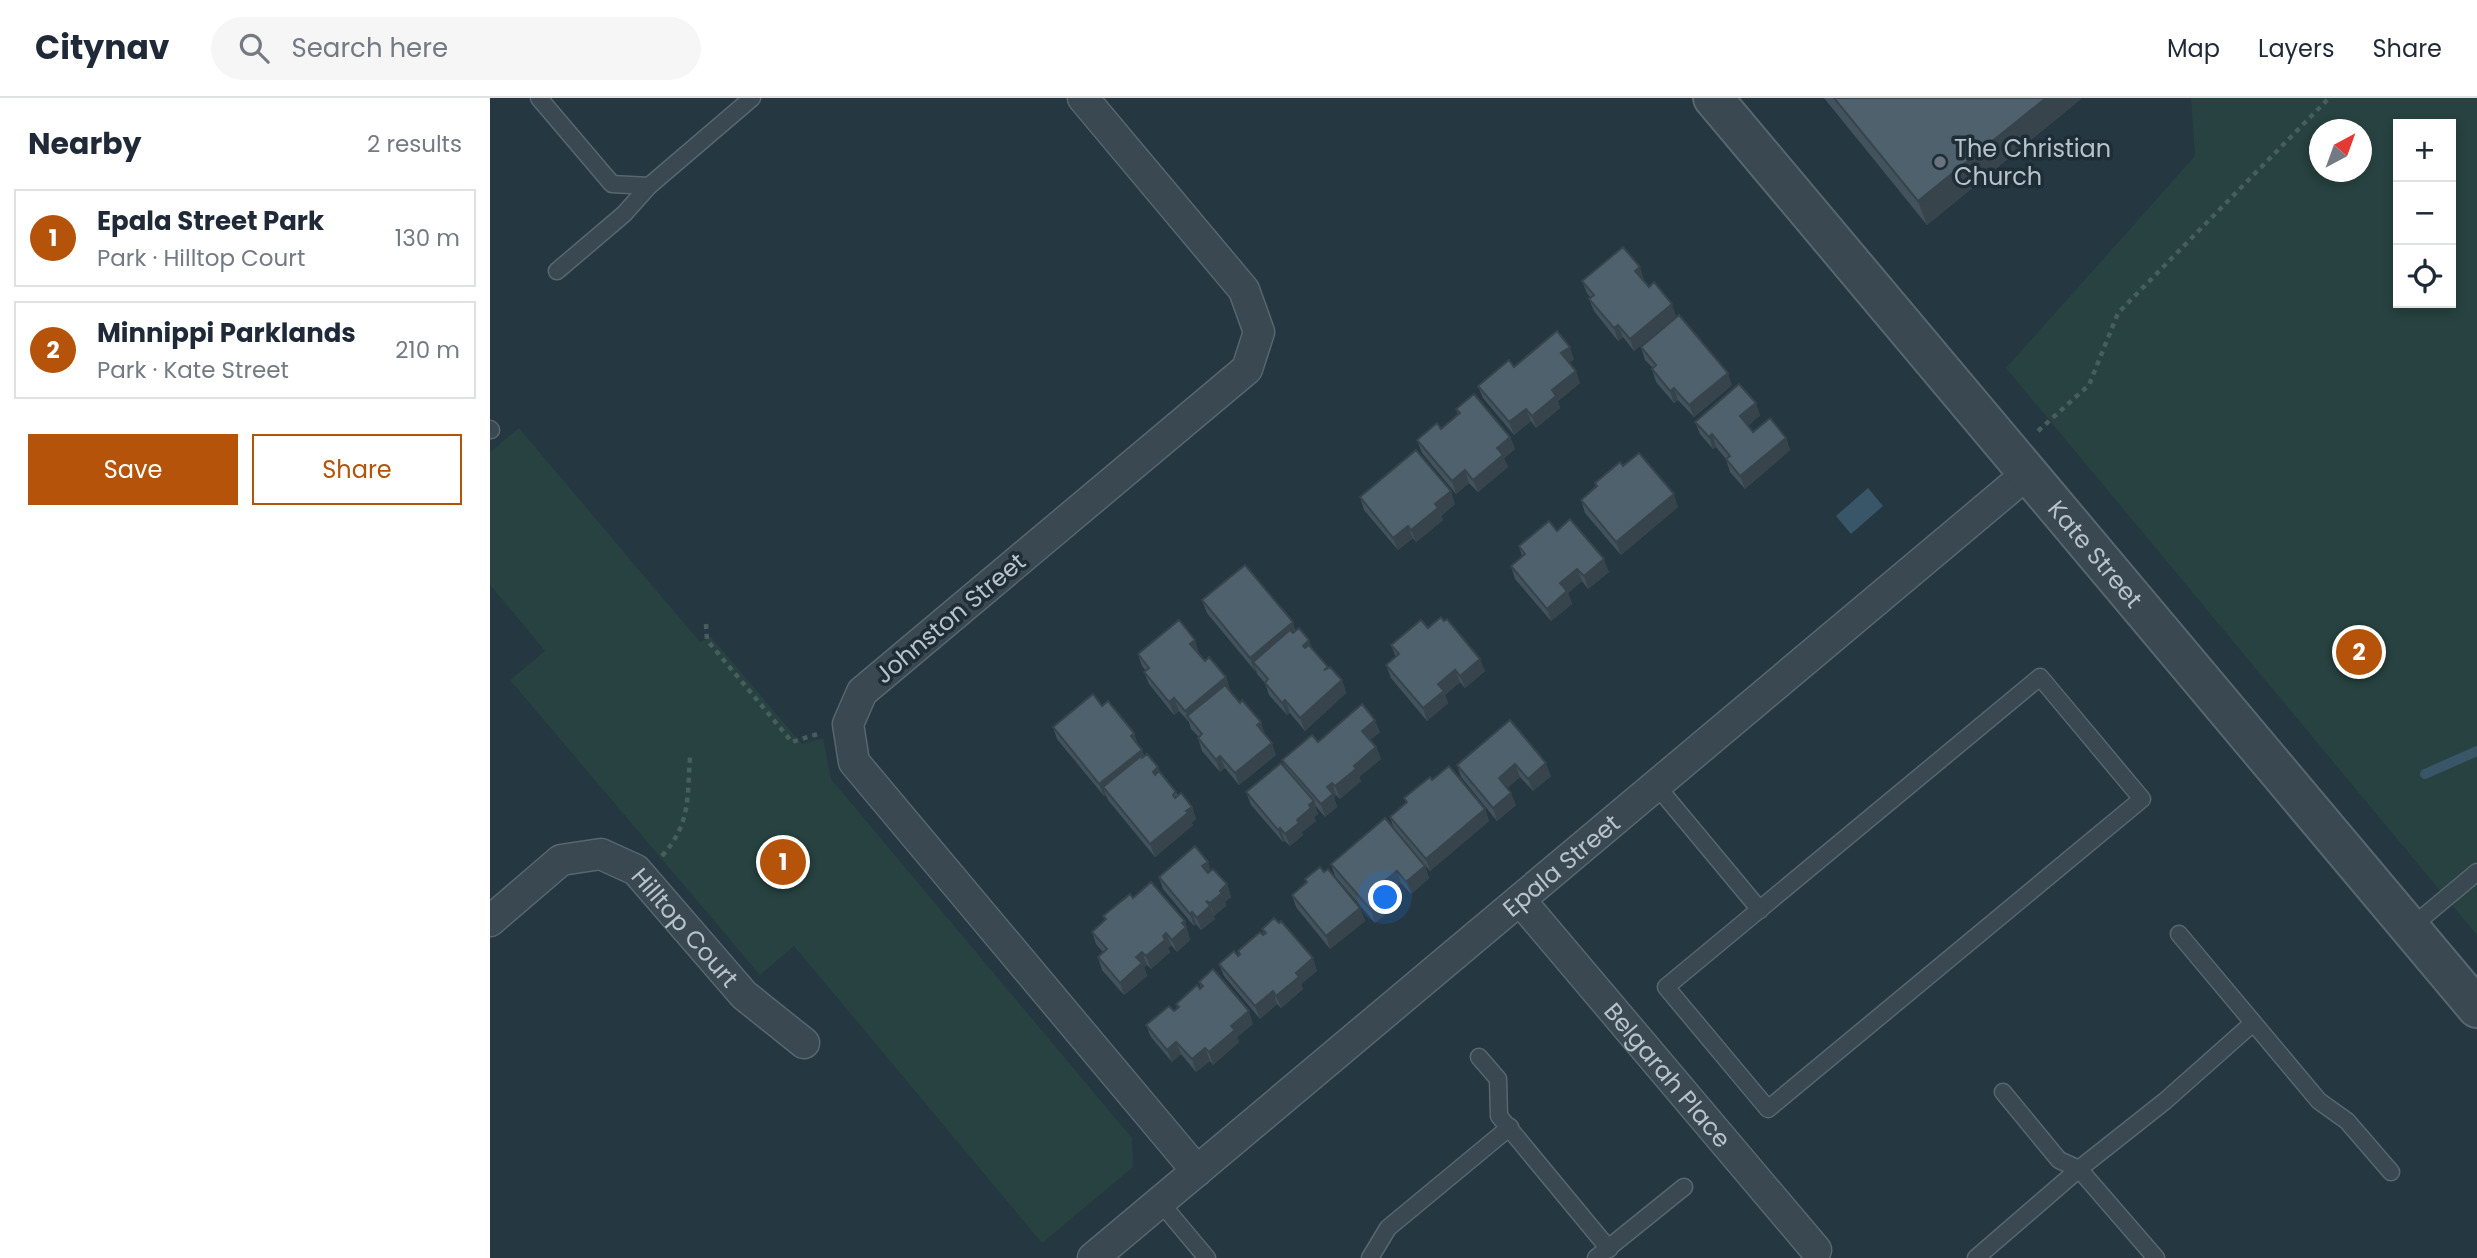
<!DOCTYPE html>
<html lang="en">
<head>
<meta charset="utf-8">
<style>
  body { margin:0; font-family:Poppins,sans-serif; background:#f6f6f7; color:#1f2937 }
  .controls { position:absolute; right:21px; top:21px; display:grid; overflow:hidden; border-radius:0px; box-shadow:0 4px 10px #0003 }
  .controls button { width:63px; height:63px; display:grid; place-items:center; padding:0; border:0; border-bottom:2px solid #e0e1e3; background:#fff; color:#1f2937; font:35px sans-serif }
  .compass { position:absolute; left:1819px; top:21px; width:63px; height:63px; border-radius:50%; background:#fff; box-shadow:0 4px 10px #0003; rotate:41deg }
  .you { position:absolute; left:896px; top:800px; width:24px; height:24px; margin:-18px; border:5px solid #fff; border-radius:50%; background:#1a73e8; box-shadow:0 0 0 10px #1a73e833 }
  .badge { display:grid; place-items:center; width:46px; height:46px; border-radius:50%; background:#b45309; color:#fff; font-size:23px; font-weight:700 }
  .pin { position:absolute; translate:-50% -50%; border:4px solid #fff; box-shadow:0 2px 7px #0006 }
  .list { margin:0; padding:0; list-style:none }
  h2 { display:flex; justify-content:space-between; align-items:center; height:91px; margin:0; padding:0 28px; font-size:30px }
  h2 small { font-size:23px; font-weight:400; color:#747a83 }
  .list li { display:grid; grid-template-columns:46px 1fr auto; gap:21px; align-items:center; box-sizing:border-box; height:98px; margin:0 14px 14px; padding:0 14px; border:2px solid #e0e1e3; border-radius:0px }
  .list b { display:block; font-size:26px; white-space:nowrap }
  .list p { margin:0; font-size:23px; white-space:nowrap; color:#747a83 }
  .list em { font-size:23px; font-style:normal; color:#747a83 }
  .actions { display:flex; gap:14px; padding:21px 28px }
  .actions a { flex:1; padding:16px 0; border:2px solid #b45309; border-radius:0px; text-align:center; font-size:24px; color:#b45309 }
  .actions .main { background:#b45309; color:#fff }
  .icon { flex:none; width:38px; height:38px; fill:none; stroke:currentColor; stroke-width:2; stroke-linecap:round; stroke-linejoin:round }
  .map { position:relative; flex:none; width:1987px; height:1160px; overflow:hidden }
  header { display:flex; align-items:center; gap:42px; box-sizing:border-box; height:98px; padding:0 35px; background:#fff; border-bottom:2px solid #e0e1e3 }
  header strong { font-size:33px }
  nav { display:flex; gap:38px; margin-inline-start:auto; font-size:24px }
  .search { width:490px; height:63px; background:#f6f6f7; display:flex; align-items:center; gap:18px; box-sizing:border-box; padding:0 24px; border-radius:38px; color:#747a83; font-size:26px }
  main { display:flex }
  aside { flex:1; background:#fff }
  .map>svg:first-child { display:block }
</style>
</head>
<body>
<header>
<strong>Citynav</strong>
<div class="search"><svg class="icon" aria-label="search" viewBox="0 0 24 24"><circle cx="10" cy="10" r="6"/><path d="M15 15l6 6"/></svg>Search here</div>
<nav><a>Map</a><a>Layers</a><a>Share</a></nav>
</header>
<main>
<aside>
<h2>Nearby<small>2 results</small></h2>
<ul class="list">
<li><span class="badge">1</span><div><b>Epala Street Park</b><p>Park · Hilltop Court</p></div><em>130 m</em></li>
<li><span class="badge">2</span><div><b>Minnippi Parklands</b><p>Park · Kate Street</p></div><em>210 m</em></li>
</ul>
<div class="actions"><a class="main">Save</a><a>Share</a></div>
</aside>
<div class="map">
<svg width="1987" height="1160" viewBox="0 0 1987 1160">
  <rect width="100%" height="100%" fill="#253741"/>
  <!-- green -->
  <g fill="#274240" fill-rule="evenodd">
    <path d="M1701,0H1987V837L1516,270L1705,58ZM1908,26H1961V205H1908ZM1829,32H1871V74H1829Z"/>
    <path d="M29,330L210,544L221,539L312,646L333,640L341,681L642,1040L643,1069L552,1145L304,848L270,877L20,582L55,553L0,487V354Z"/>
  </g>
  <!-- water -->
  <path fill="#395668" d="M1378,390L1393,408L1361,436L1346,418Z"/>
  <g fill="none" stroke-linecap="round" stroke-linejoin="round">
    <!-- stream -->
    <path stroke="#395668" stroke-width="10" d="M1935,676L1987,653"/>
    <!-- service casing -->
    <g stroke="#58666e" stroke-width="19">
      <g id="service">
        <path d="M49,0L122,86L159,88L262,0"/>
        <path d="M67,173L134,116L159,88"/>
        <path d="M0,331L1,332"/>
        <path d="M1550,579L1652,701L1278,1011L1176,889Z"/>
        <path d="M1166,687L1270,812"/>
        <path d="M1920,830L1987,774"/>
        <path d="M1689,836L1829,1003L1857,1023L1901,1074"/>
        <path d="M989,959L1008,981L1009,1018L1119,1151"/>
        <path d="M1513,994L1569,1062L1589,1071L1666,1160"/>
        <path d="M670,1104L717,1160"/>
        <path d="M880,1160L898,1130L1020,1029"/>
        <path d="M1106,1160L1194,1089"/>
        <path d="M1486,1160L1589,1071L1675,1003L1763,925"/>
      </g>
    </g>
    <!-- minor casing -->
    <g stroke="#58666e" stroke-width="33">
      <g id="minor">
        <path d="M593,0L754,192L769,234L757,271L372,594L358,626L364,664L707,1073"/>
        <path id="s1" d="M1030,802L1326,1152"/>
        <path id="s2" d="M0,823L71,762L111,756L146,772L254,897L314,945"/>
        <path id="s3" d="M603,1160L1538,375"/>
      </g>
    </g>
    <!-- tertiary casing -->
    <g stroke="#58666e" stroke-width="42">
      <g id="tertiary">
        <path id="s4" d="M1223,0L1987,910"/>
      </g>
    </g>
    <!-- path -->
    <g stroke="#465e5c" stroke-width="4.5" stroke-dasharray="5 5" stroke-linecap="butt">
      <path d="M1548,333L1599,287L1628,215L1839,0"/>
      <path d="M216,526L217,542L302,644L331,635"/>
      <path d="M172,758C201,725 197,701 200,659"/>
    </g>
    <!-- service -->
    <use href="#service" stroke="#3a4851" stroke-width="16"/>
    <!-- minor -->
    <use href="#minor" stroke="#3a4851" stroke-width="30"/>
    <!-- tertiary -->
    <use href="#tertiary" stroke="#3a4851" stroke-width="38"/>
  </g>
  <!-- wall -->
  <g fill="#43535d">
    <path d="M1334,0H1591V1L1437,127Z"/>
    <path d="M1154,181L1153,182L1186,218L1144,253L1133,239L1128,243L1104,213L1099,201L1101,200L1097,195L1092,183Z"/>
    <path d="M1151,249L1242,287L1204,319L1188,302L1184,305L1166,284L1162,271L1163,270L1155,262Z"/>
    <path d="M1084,261L1079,265L1090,285L1068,303L1070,310L1046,330L1041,323L1024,337L993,300L988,288L1024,269Z"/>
    <path d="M966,311L1020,339L1025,351L1014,360L1018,369L988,394L979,385L966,396L932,355L927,342L951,331L968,317Z"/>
    <path d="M1270,317L1258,328L1263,334L1296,340L1300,352L1255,391L1240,374L1236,361L1226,349L1223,351L1210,336L1205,324Z"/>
    <path d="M1133,368L1188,409L1131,457L1095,415L1091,402L1106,389L1105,385Z"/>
    <path d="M870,399L965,406L951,418L953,422L926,444L923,440L908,452L874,412Z"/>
    <path d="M1067,433L1119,474L1098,491L1092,483L1078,495L1082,506L1061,523L1025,481L1021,468L1032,458L1029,448Z"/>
    <path d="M712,502L806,533L838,570L852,582L856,595L815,633L800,615L797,617L779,597L775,585L767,576L766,572L765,573L717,515Z"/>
    <path d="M938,530L995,573L975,590L970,584L955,597L958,605L937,623L901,580L896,567L906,559L901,547Z"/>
    <path d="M708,555L715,563L736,579L740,592H739L775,637L786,657L749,687L735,670L730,674L712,653L708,640L709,639L701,631L699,624L689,613L684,617L659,586L654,574L656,573L652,568L648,556L709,555Z"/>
    <path d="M612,608L644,635L648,647L652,652L654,658L668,669L670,675L686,694L688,698L702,709L706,721L701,725L703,727L665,759L618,702L616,697L614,698L567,641L563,629Z"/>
    <path d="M1020,622L1061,678L1043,693L1030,679L1017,690L1026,707L1007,723L971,679L967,667Z"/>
    <path d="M890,634L880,642L886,649L891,661L869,679L871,683L850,701L846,697L844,699L847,709L835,719L824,706L828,716L824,719L826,723L812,734L813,737L800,748L795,743L793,744L761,707L756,694L796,671L792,662L828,644Z"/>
    <path d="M942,682L995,711L999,723L940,773L904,731L900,719L916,705L914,700Z"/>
    <path d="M841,766L935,768L939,780L921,796L911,785L899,796L904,809L885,825L845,778Z"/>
    <path d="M721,772L737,786L741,799L735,804L736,808L724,818L723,817L725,821L711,832L706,826L704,828L673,791L669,779Z"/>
    <path d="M815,781L870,810L875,823L840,851L806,809L802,797L816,784Z"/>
    <path d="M643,800L699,835L698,836L700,842L687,854L681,847L678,850L680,854L661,871L657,867L654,869L657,878L634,897L612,872L608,859L613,854L606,846L602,834L615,822L613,818Z"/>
    <path d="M772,831L827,873L811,886L813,891L791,910L787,906L770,921L734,878L729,866L748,858L749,857L748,853L774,837Z"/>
    <path d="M709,884L763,926L747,939L749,944L723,967L720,963L706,974L691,956L682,964L661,939L656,927L684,913L687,910L686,906L710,891L711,890Z"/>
  </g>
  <!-- shaded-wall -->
  <g fill="#37444c">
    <path d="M1556,0H1591V1L1437,127L1428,103Z"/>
    <path d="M1150,169L1154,181L1150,185L1145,173Z"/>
    <path d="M1182,206L1186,218L1144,253L1140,241Z"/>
    <path d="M1128,227L1133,239L1128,243L1124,230Z"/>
    <path d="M1080,249L1084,261L1076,268L1071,255Z"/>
    <path d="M1086,273L1090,285L1068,303L1070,310L1046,330L1042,318L1062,292Z"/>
    <path d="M1238,275L1242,287L1204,319L1199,307Z"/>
    <path d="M1184,290L1188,302L1184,305L1180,293Z"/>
    <path d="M1266,305L1270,317L1254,331L1250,318Z"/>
    <path d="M1036,311L1041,323L1024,337L1019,324Z"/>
    <path d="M1222,336L1226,349L1223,351L1219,339Z"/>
    <path d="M1020,339L1025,351L1014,360L1018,369L988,394L983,382L1007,350Z"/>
    <path d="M1296,340L1300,352L1255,391L1250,378Z"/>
    <path d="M975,372L979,385L966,396L962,383Z"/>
    <path d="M961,393L965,406L951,418L953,422L926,444L921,432L945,406Z"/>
    <path d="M1184,396L1188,409L1131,457L1126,444Z"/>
    <path d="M918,428L923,440L908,452L903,440Z"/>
    <path d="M1114,461L1119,474L1098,491L1094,478Z"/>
    <path d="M1087,471L1092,483L1078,495L1082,506L1061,523L1057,511L1070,485Z"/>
    <path d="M803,524L807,537L763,564L766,572L765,573L760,560Z"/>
    <path d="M705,542L709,555L705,558L700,546Z"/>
    <path d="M819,542L824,555L817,560L813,548Z"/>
    <path d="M990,561L995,573L975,590L970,578Z"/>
    <path d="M965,572L970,584L955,597L958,605L937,623L933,610L948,586Z"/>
    <path d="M736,579L740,592L701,624L698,619L695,613Z"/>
    <path d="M852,582L856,595L815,633L810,620Z"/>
    <path d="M684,600L689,613L684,617L679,604Z"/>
    <path d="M795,602L800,615L797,617L792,605Z"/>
    <path d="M885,622L890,634L877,645L872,633Z"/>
    <path d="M771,624L775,636L767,627Z"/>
    <path d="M644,635L648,647L641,638Z"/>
    <path d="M782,645L786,657L749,687L745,675Z"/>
    <path d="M886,649L891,661L869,679L871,683L850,701L845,688L864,668Z"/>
    <path d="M652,652L656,664L613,689L616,697L614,698L609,686Z"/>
    <path d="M730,658L735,670L730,674L726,662Z"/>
    <path d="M1056,665L1061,678L1043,693L1038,681Z"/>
    <path d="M1025,666L1030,679L1013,693L1009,680Z"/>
    <path d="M668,669L673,681L667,686L663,674Z"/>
    <path d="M842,685L846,697L844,699L847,709L835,719L831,706L837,689Z"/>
    <path d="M1021,695L1026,707L1007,723L1003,710Z"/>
    <path d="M824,703L828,716L824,719L826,723L812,734L813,737L800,748L795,736L819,707Z"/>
    <path d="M702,709L706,721L701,725L703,727L665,759L660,746Z"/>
    <path d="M995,711L999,723L940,773L936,761Z"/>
    <path d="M790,730L795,743L793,744L788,732Z"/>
    <path d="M718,764L722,776L717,781L712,768Z"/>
    <path d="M935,768L939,780L921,796L916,784Z"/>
    <path d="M907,773L911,785L895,799L891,786Z"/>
    <path d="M737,786L741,799L735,804L736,808L724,818L720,805L730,793Z"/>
    <path d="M899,796L904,809L885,825L881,812Z"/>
    <path d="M720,808L725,821L711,832L707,820Z"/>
    <path d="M870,810L875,823L840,851L836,838Z"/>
    <path d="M702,814L706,826L704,828L700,816Z"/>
    <path d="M695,823L700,842L687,854L682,842Z"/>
    <path d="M676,835L681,847L678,850L680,854L661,871L656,858Z"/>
    <path d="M652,854L657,867L654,869L657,878L634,897L630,885L646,859Z"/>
    <path d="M823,860L827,873L811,886L813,891L791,910L786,898L806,875Z"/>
    <path d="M783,893L787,906L770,921L765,908Z"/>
    <path d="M759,913L763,926L747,939L749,944L723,967L719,954L741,928Z"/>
    <path d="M686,944L691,956L682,964L677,952Z"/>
    <path d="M715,950L720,963L706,974L702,961Z"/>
  </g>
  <!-- building -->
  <g fill="#4e616c" stroke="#37444c" stroke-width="2">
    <path d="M1344,0H1556L1428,103Z"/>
    <path d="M1133,149L1150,169L1145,173L1159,189L1164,184L1182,206L1140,241L1128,227L1124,230L1099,201L1104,197L1092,183Z"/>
    <path d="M1189,217L1238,275L1199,307L1184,290L1180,293L1162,271L1166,267L1151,249Z"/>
    <path d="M1067,233L1080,249L1071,255L1086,273L1062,292L1066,298L1042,318L1036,311L1019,324L988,288L1019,262L1024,269Z"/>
    <path d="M1249,286L1266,305L1250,318L1263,334L1280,320L1296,340L1250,378L1236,361L1240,358L1222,336L1219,339L1205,324Z"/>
    <path d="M984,296L1020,339L1007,350L1013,357L983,382L975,372L962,383L927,342L947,325L951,331L970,315L966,311Z"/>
    <path d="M926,352L961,393L945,406L948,410L921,432L918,428L903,440L870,399Z"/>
    <path d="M1149,355L1184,396L1126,444L1091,402L1107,388L1105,385L1130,364L1133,368Z"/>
    <path d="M1080,421L1114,461L1094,478L1087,471L1070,485L1077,493L1057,511L1021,468L1035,456L1029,448L1059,423L1067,433Z"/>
    <path d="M755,467L803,524L760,560L712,502Z"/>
    <path d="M951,519L954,523L957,521L990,561L970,578L965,572L948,586L954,593L933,610L896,567L909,556L901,547L931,522L938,530Z"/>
    <path d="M689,522L705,542L700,546L715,563L719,559L736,579L695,613L684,600L679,604L654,574L659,570L648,556Z"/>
    <path d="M809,530L819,542L813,548L815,550L819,547L838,569L834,572L840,569L852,582L810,620L795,602L792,605L775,585L778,581L763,564L800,532L803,535Z"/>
    <path d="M735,587L750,605L752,602L771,624L767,627L782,645L745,675L730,658L726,662L708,640L712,636L697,618Z"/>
    <path d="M603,596L612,608L618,603L644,635L641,638L652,652L609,686L563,629Z"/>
    <path d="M872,606L885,622L872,633L886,649L864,668L866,671L845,688L842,685L837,689L843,696L831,706L792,662L822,637L828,644Z"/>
    <path d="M1020,622L1056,665L1038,681L1025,666L1009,680L1021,695L1003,710L967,667Z"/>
    <path d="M657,656L668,669L663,674L665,677L669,673L686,694L683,697L685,700L691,695L702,709L696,713L698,715L660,746L613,689L651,658L652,660Z"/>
    <path d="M791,665L824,703L819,707L821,710L807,722L809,725L795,736L790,730L788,732L756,694Z"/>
    <path d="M959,668L995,711L936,761L900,719L917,704L914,700L940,679L942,682Z"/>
    <path d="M895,720L935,768L916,784L907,773L891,786L899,796L881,812L841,766Z"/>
    <path d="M705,748L718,764L712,768L718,775L723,771L737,786L730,793L732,795L720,805L716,803L720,808L707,820L702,814L700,816L669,779Z"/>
    <path d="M830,769L834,774L838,771L870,810L836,838L802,797L817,784L815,781Z"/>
    <path d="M661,784L695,823L692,825L696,829L682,842L676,835L673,838L675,842L656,858L652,854L646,859L652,865L630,885L608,859L617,851L602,834L616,821L613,818L640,796L643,800Z"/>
    <path d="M784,820L789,825L791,823L823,860L806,875L809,879L786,898L783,893L765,908L729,866L744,853L748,858L750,856L748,853L770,834L773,837L776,835L772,831Z"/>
    <path d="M723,871L759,913L741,928L745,932L719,954L715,950L702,961L686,944L677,952L656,927L679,908L684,913L689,909L686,906L707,887L710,891L713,888L709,884Z"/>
  </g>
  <!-- markers -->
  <circle fill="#6b7280" stroke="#1e2d36" stroke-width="2.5" cx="1450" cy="64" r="7"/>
  <g text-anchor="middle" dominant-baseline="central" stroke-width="7" stroke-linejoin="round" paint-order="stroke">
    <!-- poi labels -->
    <g font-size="24" fill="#b6c3cb" stroke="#1e2d36" text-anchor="start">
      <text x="1464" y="50">The Christian<tspan x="1464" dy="28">Church</tspan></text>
    </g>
    <!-- street labels -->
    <g font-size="24" fill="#b6c3cb" stroke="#1e2d36">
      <text stroke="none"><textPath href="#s4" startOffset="595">Kate Street</textPath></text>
      <text transform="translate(460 520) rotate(-40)">Johnston Street</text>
      <text stroke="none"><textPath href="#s3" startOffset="611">Epala Street</textPath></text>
      <text stroke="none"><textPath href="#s2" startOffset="248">Hilltop Court</textPath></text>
      <text stroke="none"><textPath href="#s1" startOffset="229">Belgarah Place</textPath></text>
    </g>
  </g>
</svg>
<div class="controls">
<button>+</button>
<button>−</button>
<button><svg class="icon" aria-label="locate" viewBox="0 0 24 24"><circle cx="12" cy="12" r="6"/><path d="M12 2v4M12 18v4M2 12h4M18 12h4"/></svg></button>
</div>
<svg class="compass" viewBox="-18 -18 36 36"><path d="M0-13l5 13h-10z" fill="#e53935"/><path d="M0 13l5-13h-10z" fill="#747a83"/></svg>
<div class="you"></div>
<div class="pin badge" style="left:293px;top:764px">1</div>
<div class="pin badge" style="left:1869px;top:554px">2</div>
</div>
</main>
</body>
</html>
